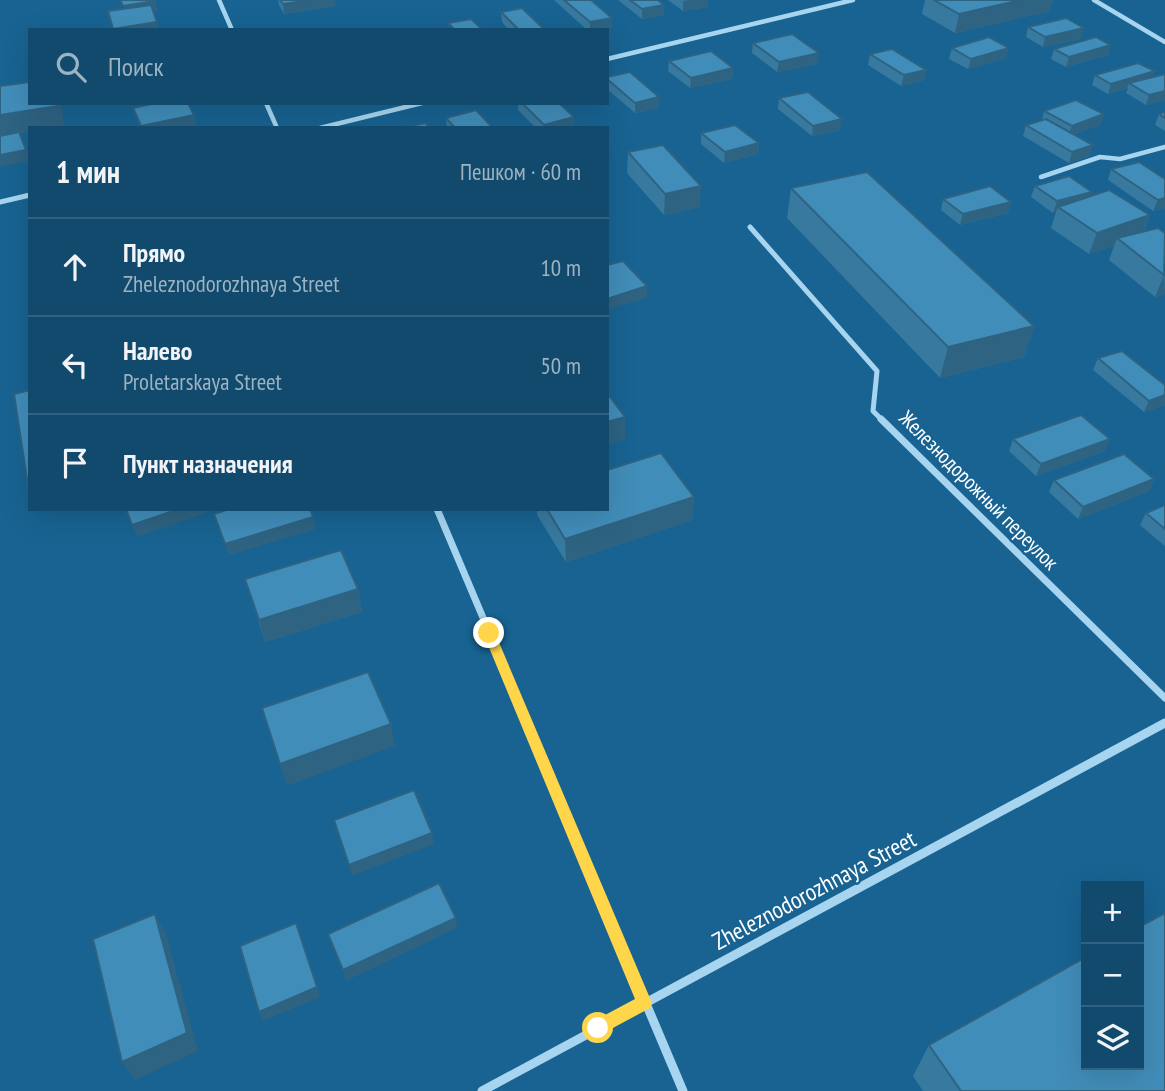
<!DOCTYPE html>
<html lang="ru">
<head>
<meta charset="utf-8">
<style>
  body { margin:0; font-family:"PT Sans Narrow",sans-serif; background:#1f5476; color:#f1f3f6 }
  .controls { position:absolute; right:21px; bottom:21px; display:grid; overflow:hidden; border-radius:0px; box-shadow:0 7px 28px #0002 }
  .controls button { width:63px; height:63px; display:grid; place-items:center; padding:0; border:0; border-bottom:2px solid #316281; background:#124a6e; color:#f1f3f6; font:35px sans-serif }
  .stop { position:absolute; width:21px; height:21px; margin:-16px; border:5px solid #ffd54a; border-radius:50%; background:#fff }
  .stop.end { background:#ffd54a; border-color:#fff; box-shadow:0 2px 7px #0008 }
  .list { margin:0; padding:0; list-style:none }
  h2 { display:flex; justify-content:space-between; align-items:center; height:91px; margin:0; padding:0 28px; font-size:30px }
  h2 small { font-size:23px; font-weight:400; color:#9cb3c2 }
  .list li { display:grid; grid-template-columns:46px 1fr auto; gap:21px; align-items:center; box-sizing:border-box; height:98px; padding:0 28px; border-top:2px solid #316281 }
  .list b { display:block; font-size:26px; white-space:nowrap }
  .list p { margin:0; font-size:23px; white-space:nowrap; color:#9cb3c2 }
  .list em { font-size:23px; font-style:normal; color:#9cb3c2 }
  .icon { flex:none; width:38px; height:38px; fill:none; stroke:currentColor; stroke-width:2; stroke-linecap:round; stroke-linejoin:round }
  .map { position:relative; flex:none; width:1165px; height:1091px; overflow:hidden }
  .search { position:absolute; background:#124a6e; box-shadow:0 7px 28px #0002; left:28px; top:28px; width:581px; height:77px; display:flex; align-items:center; gap:18px; box-sizing:border-box; padding:0 24px; border-radius:0px; color:#9cb3c2; font-size:26px }
  .panel { position:absolute; background:#124a6e; box-shadow:0 7px 28px #0002; left:28px; top:126px; width:581px; height:385px; border-radius:0px }
  .map>svg:first-child { display:block }
</style>
</head>
<body>
<div class="map">
<svg width="1165" height="1091" viewBox="0 0 1165 1091">
  <rect width="100%" height="100%" fill="#186392"/>
  <g fill="none" stroke-linecap="round" stroke-linejoin="round">
    <!-- street-far3 -->
    <g stroke="#a7d5f0" stroke-width="4.5">
      <path d="M219,0L232,30"/>
      <path d="M1094,0L1165,42"/>
      <path d="M607,59L853,0"/>
      <path d="M266,103L277,128"/>
      <path d="M320,128L422,103"/>
      <path d="M1041,177L1100,157L1120,159L1165,147"/>
    </g>
    <!-- street-far2 -->
    <g stroke="#a7d5f0" stroke-width="5">
      <path d="M0,202L30,195"/>
      <path d="M750,227L877,371L873,411L883,421"/>
    </g>
    <!-- street-far1 -->
    <g stroke="#a7d5f0" stroke-width="7">
      <path d="M881,419L1165,698"/>
      <path d="M437,509L525,717"/>
    </g>
    <!-- street -->
    <g stroke="#a7d5f0" stroke-width="9">
      <path d="M524,715L683,1091"/>
      <path d="M482,1091L1165,723"/>
    </g>
  </g>
  <!-- wall -->
  <g fill="#38799f">
    <path d="M278,0H334L335,6L284,14L279,5Z"/>
    <path d="M554,0H591L612,18V28L603,30H587Z"/>
    <path d="M618,0H658L664,15L642,19Z"/>
    <path d="M668,0H708L707,7L683,11Z"/>
    <path d="M925,0H1053L1050,11L955,33L922,14Z"/>
    <path d="M501,12L545,30H509L502,22Z"/>
    <path d="M1028,27L1081,39L1043,47L1026,37Z"/>
    <path d="M753,43L819,53L817,64L777,72L752,53Z"/>
    <path d="M1111,45L1108,55L1066,67L1051,59L1054,49Z"/>
    <path d="M952,48L1006,58L968,69L949,59Z"/>
    <path d="M870,54L926,70L924,80L901,86L868,65Z"/>
    <path d="M669,61L733,68L732,79L690,88L668,71Z"/>
    <path d="M1165,74V100L1146,105L1126,93L1128,88L1108,94L1092,85L1095,75L1152,77Z"/>
    <path d="M607,77L659,97V108L635,113L607,89Z"/>
    <path d="M779,98L840,130L812,136L778,109Z"/>
    <path d="M518,103H559L574,117V128H536L518,110Z"/>
    <path d="M133,108L194,115L196,126L186,128H140Z"/>
    <path d="M1044,111L1104,114L1100,125L1074,134L1090,156L1069,163L1023,136L1026,125L1042,120Z"/>
    <path d="M1165,112V131L1155,125L1159,114Z"/>
    <path d="M446,118L493,128H447Z"/>
    <path d="M701,133L759,143L758,154L724,163L701,144Z"/>
    <path d="M628,152L700,207L664,215L627,173Z"/>
    <path d="M1111,169L1165,179V208L1153,211L1108,180Z"/>
    <path d="M1035,186L1092,192L1090,196L1150,215L1144,231L1165,233V294L1155,297L1109,260L1114,246L1089,254L1051,228L1056,212L1053,213L1031,197Z"/>
    <path d="M791,188L1034,326L1024,357L940,378L787,218Z"/>
    <path d="M943,199L1011,202L1008,213L960,225L941,210Z"/>
    <path d="M1098,358L1165,385V405L1144,412L1093,370Z"/>
    <path d="M1013,439L1105,451L1036,476L1009,451Z"/>
    <path d="M1154,479L1149,491L1078,519L1049,492L1054,480Z"/>
    <path d="M694,497L692,520L566,562L537,515V509H607Z"/>
    <path d="M1165,505V546L1140,525L1146,513Z"/>
    <path d="M245,579L358,589L362,612L265,642Z"/>
    <path d="M929,1045L1165,1091H923L913,1076Z"/>
  </g>
  <!-- shaded-wall -->
  <g fill="#2e6382">
    <path d="M311,0H334L335,6L284,14L283,4Z"/>
    <path d="M691,0H708L707,7L683,11V1Z"/>
    <path d="M1021,0H1053L1050,11L955,33L959,14Z"/>
    <path d="M155,1L158,11L125,16L123,6Z"/>
    <path d="M664,5V15L642,19V9Z"/>
    <path d="M612,18V28L603,30H590V22Z"/>
    <path d="M157,22L159,30H113V29Z"/>
    <path d="M1084,28L1081,39L1043,47L1045,37Z"/>
    <path d="M1111,45L1108,55L1066,67L1069,57Z"/>
    <path d="M1009,48L1006,58L968,69L971,59Z"/>
    <path d="M819,53L817,64L777,72L779,62Z"/>
    <path d="M733,68L732,79L690,88L691,78Z"/>
    <path d="M926,70L924,80L901,86L904,75Z"/>
    <path d="M1155,71L1151,82L1129,83L1127,88L1108,94L1111,84Z"/>
    <path d="M1165,91V100L1146,105L1149,95Z"/>
    <path d="M659,97V108L635,113V103Z"/>
    <path d="M57,103H61L64,126L56,128H30V132L0,137V115Z"/>
    <path d="M1104,114L1100,125L1068,136L1072,126Z"/>
    <path d="M194,115L196,126L186,128H141V126Z"/>
    <path d="M574,117V128H544V125Z"/>
    <path d="M842,119L840,130L812,136L813,126Z"/>
    <path d="M759,143L758,154L724,163L725,152Z"/>
    <path d="M1093,145L1090,156L1069,163L1072,152Z"/>
    <path d="M26,150L30,161L0,167V155Z"/>
    <path d="M701,186L700,207L664,215L665,194Z"/>
    <path d="M1092,192L1088,203L1058,207L1056,212L1053,213L1057,201Z"/>
    <path d="M1165,198V208L1153,211L1158,200Z"/>
    <path d="M1011,202L1008,213L960,225L963,214Z"/>
    <path d="M1150,215L1141,237L1117,238L1114,246L1089,254L1097,233Z"/>
    <path d="M1164,275L1165,294L1155,297Z"/>
    <path d="M647,286V298L607,310V299Z"/>
    <path d="M1034,326L1024,357L940,378L948,347Z"/>
    <path d="M1165,395V405L1144,412L1149,401Z"/>
    <path d="M625,417V439L607,445V422Z"/>
    <path d="M1110,439L1105,451L1036,476L1041,464Z"/>
    <path d="M1154,479L1149,491L1078,519L1083,507Z"/>
    <path d="M694,497L692,520L566,562L565,539Z"/>
    <path d="M179,509H218L137,537L132,525Z"/>
    <path d="M313,517L316,529L229,555L225,544Z"/>
    <path d="M358,589L362,612L265,642L259,620Z"/>
    <path d="M391,724L395,746L287,786L280,764Z"/>
    <path d="M432,833L434,844L352,876L349,865Z"/>
    <path d="M155,914L166,934L198,1051L135,1080L122,1062Z"/>
    <path d="M456,918L457,928L346,981L343,970Z"/>
    <path d="M300,933L320,997L263,1021L259,1012Z"/>
  </g>
  <!-- building -->
  <g fill="#418db9" stroke="#2e6382" stroke-width="2">
    <path d="M120,0H155V1L123,6Z"/>
    <path d="M280,0H311L283,4Z"/>
    <path d="M564,0H591L612,18L590,22Z"/>
    <path d="M630,0H658L664,5L642,9Z"/>
    <path d="M934,0H1021L959,14Z"/>
    <path d="M151,5L157,22L113,29L108,11Z"/>
    <path d="M522,8L545,30H519L501,12Z"/>
    <path d="M1066,18L1084,28L1045,37L1028,27Z"/>
    <path d="M471,19L483,30H455L448,23Z"/>
    <path d="M792,34L819,53L779,62L753,43Z"/>
    <path d="M989,37L1009,48L971,59L952,48Z"/>
    <path d="M1096,37L1111,45L1069,57L1054,49Z"/>
    <path d="M892,49L926,70L904,75L870,54Z"/>
    <path d="M711,51L733,68L691,78L669,61Z"/>
    <path d="M1138,63L1155,71L1111,84L1095,75Z"/>
    <path d="M630,72L659,97L635,103L607,79V77Z"/>
    <path d="M1165,74V91L1149,95L1129,83Z"/>
    <path d="M30,82V103H57L58,106L0,115V86Z"/>
    <path d="M808,92L842,119L813,126L779,98Z"/>
    <path d="M1076,100L1104,114L1072,126L1044,111Z"/>
    <path d="M156,103H188L194,115L141,126L133,108Z"/>
    <path d="M522,103H559L574,117L544,125Z"/>
    <path d="M476,110L493,128H455L446,118Z"/>
    <path d="M1165,112V118L1159,114Z"/>
    <path d="M1046,119L1093,145L1072,152L1026,125Z"/>
    <path d="M425,123L430,128H403Z"/>
    <path d="M735,125L759,143L725,152L701,133Z"/>
    <path d="M19,132L26,150L0,155V136Z"/>
    <path d="M663,145L701,186L665,194L628,152Z"/>
    <path d="M1139,162L1165,179V198L1158,200L1111,169Z"/>
    <path d="M867,172L1034,326L948,347L791,188Z"/>
    <path d="M1069,176L1092,192L1057,201L1035,186Z"/>
    <path d="M990,186L1011,202L963,214L943,199Z"/>
    <path d="M1109,190L1150,215L1097,233L1058,207Z"/>
    <path d="M1158,228L1165,233L1164,275L1117,238Z"/>
    <path d="M623,261L647,286L607,299V265Z"/>
    <path d="M1122,351L1165,385V395L1149,401L1098,358Z"/>
    <path d="M30,390V491L29,492L14,394Z"/>
    <path d="M607,393L625,417L607,422Z"/>
    <path d="M1081,415L1110,439L1041,464L1013,439Z"/>
    <path d="M661,453L694,497L565,539L547,509H607V470Z"/>
    <path d="M1124,454L1154,479L1083,507L1054,480Z"/>
    <path d="M1165,505V529L1146,513Z"/>
    <path d="M126,509H179L132,525Z"/>
    <path d="M229,509H310L313,517L225,544L214,514Z"/>
    <path d="M341,550L358,589L259,620L245,579Z"/>
    <path d="M368,672L391,724L280,764L262,708Z"/>
    <path d="M414,790L432,833L349,865L334,820Z"/>
    <path d="M439,883L456,918L343,970L328,934Z"/>
    <path d="M1165,913V1091H961L929,1045L1086,957V1065H1139V927Z"/>
    <path d="M155,914L187,1033L122,1062L93,939Z"/>
    <path d="M296,923L317,987L259,1012L240,946Z"/>
  </g>
  <!-- route -->
  <path fill="#ffd54a" d="M489,628L495,633L652,1003L650,1008L598,1036L592,1033L590,1028L592,1022L635,999L483,633Z"/>
  <g text-anchor="middle" dominant-baseline="central" stroke-width="5" stroke-linejoin="round" paint-order="stroke">
    <!-- street labels -->
    <g font-size="21" fill="#fff" stroke="#186392">
      <text transform="translate(979 490) rotate(45)">Железнодорожный переулок</text>
    </g>
    <!-- near-street labels -->
    <g font-size="24" fill="#fff" stroke="#186392">
      <text transform="translate(814 890) rotate(-28)">Zheleznodorozhnaya Street</text>
    </g>
  </g>
</svg>
<div class="controls">
<button>+</button>
<button>−</button>
<button><svg class="icon" aria-label="layers" viewBox="0 0 24 24"><path d="M12 4l9 5-9 5-9-5zM3 14l9 5 9-5"/></svg></button>
</div>
<div class="stop" style="left:598px;top:1028px"></div>
<div class="stop end" style="left:489px;top:633px"></div>
<div class="search"><svg class="icon" aria-label="search" viewBox="0 0 24 24"><circle cx="10" cy="10" r="6"/><path d="M15 15l6 6"/></svg>Поиск</div>
<section class="panel">
<h2>1 мин<small>Пешком · 60 m</small></h2>
<ul class="list">
<li><svg class="icon" aria-label="ahead" viewBox="0 0 24 24"><path d="M12 20V5M6 11l6-6 6 6"/></svg><div><b>Прямо</b><p>Zheleznodorozhnaya Street</p></div><em>10 m</em></li>
<li><svg class="icon" aria-label="left" viewBox="0 0 24 24"><path d="M17 20v-9H6M10 6l-5 5 5 5"/></svg><div><b>Налево</b><p>Proletarskaya Street</p></div><em>50 m</em></li>
<li><svg class="icon" aria-label="arrive" viewBox="0 0 24 24"><path d="M6 21V4h12l-3 4 3 4H6"/></svg><div><b>Пункт назначения</b></div></li>
</ul>
</section>
</div>
</body>
</html>
